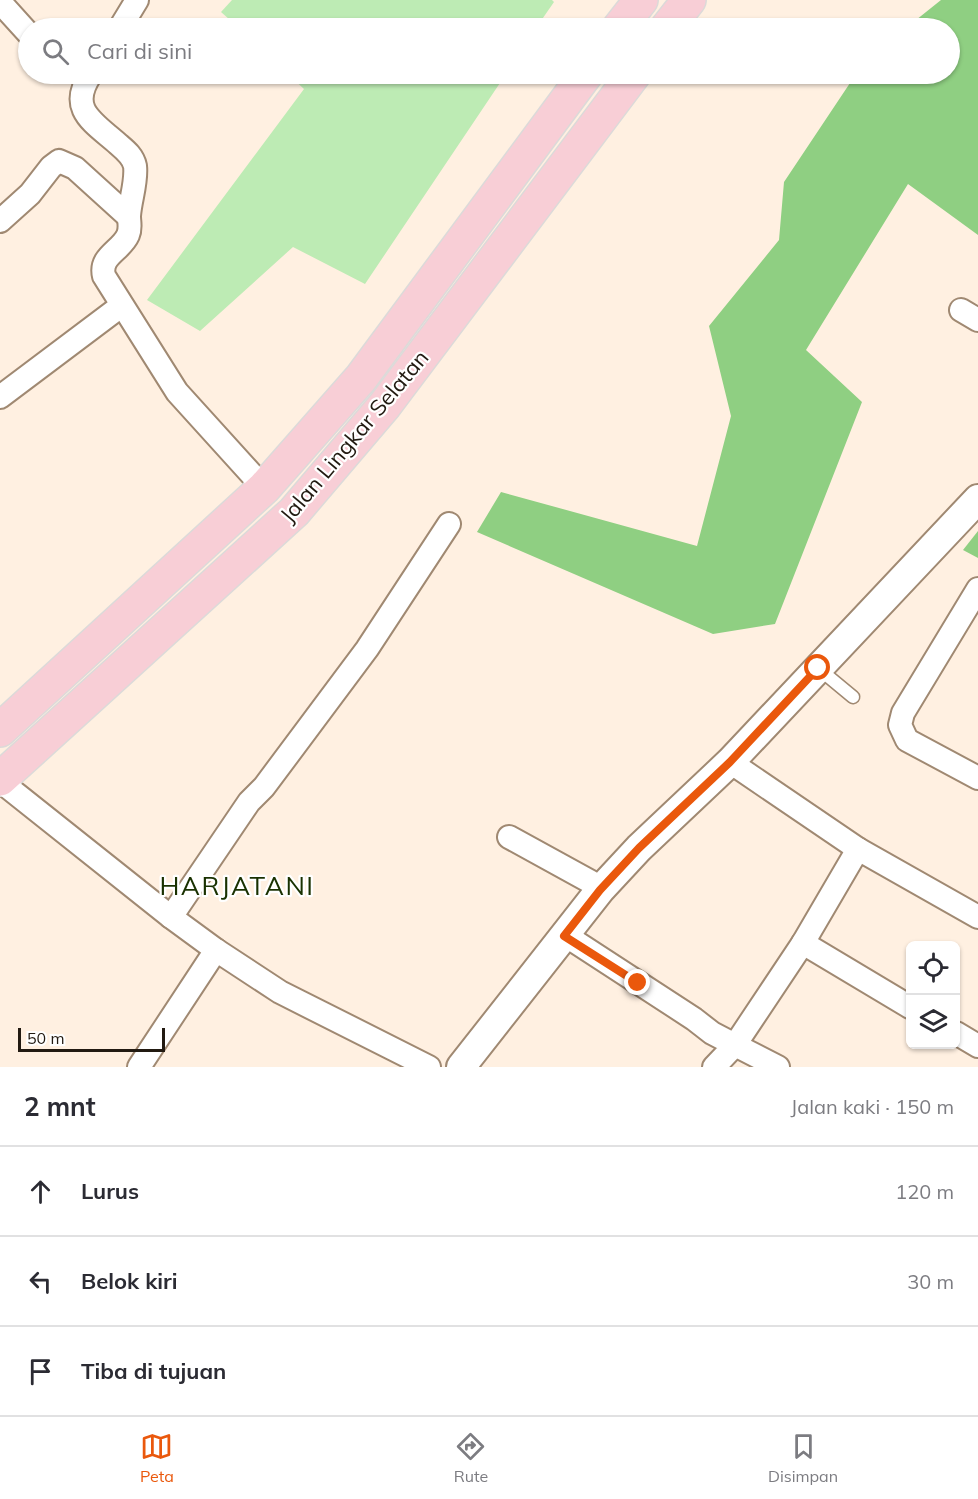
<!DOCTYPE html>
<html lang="id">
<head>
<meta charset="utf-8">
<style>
  body { margin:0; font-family:Mulish,sans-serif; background:#f2f2f3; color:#2b2b33 }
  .controls { position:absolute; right:18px; bottom:18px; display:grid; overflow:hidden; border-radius:9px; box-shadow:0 2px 4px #0004 }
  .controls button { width:54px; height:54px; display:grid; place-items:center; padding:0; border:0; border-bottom:2px solid #e1e1e2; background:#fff; color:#2b2b33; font:30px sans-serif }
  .scale { position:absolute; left:18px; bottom:15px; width:147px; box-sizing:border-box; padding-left:6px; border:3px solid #221a11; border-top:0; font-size:16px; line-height:21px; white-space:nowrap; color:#221a11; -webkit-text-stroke:4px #fff; paint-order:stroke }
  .stop { position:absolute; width:18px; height:18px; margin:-14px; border:4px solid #ea580c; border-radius:50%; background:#fff }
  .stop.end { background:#ea580c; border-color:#fff; box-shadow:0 2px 6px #0008 }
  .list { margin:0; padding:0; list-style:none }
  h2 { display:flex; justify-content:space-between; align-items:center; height:78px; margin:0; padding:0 24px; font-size:26px }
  h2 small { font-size:20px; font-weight:400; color:#7c7c81 }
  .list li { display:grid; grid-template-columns:39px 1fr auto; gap:18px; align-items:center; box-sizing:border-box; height:90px; padding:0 24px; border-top:2px solid #e1e1e2 }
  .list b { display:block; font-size:22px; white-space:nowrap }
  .list em { font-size:20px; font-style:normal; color:#7c7c81 }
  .icon { flex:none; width:33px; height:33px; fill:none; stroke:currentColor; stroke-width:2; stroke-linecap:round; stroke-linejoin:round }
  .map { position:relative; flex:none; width:978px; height:1067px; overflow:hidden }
  .search { position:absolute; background:#fff; box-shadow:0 2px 4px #0004; left:18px; right:18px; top:18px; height:66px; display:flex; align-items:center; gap:15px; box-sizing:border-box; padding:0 21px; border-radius:33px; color:#7c7c81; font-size:22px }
  .sheet { height:348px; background:#fff }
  nav { display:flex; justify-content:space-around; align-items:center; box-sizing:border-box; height:84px; border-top:2px solid #e1e1e2; background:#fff; font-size:16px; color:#7c7c81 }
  nav a { display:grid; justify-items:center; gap:3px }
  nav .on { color:#ea580c }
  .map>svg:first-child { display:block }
</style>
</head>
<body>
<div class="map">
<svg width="978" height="1067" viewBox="0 0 978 1067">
  <rect width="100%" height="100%" fill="#fff0e1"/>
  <!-- green -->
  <g fill="#bdebb4">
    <path d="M232,0H552L554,2L536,28H239L221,12Z"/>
    <path d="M288,74H506L365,284L293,247L200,331L147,300L304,89Z"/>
  </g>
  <!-- forest -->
  <g fill="#8fcf82">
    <path d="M941,0H978V235L908,184L806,350L862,402L775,624L713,634L477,532L501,492L697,546L731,416L709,326L779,240L784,182L856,74H950V28H906Z"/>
    <path d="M978,531V558L963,550Z"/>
  </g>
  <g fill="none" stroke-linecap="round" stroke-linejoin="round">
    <!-- service casing -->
    <g stroke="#a08972" stroke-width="15">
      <path id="service" d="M818,668L853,697"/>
    </g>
    <!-- minor casing -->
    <g stroke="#a08972" stroke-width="26">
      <g id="minor">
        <path d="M0,2L28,33"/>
        <path d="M120,28L137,0"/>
        <path d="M91,74C67,109 93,122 118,144C125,150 133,156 135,166C137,182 130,200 129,216C129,223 131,228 128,235C121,251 99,256 104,276L177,392L264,488"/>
        <path d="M0,221L30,194L51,167L59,161L75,168L129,217"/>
        <path d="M961,310L978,320"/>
        <path d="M0,397L121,306"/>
        <path d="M978,589L903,713L900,725L907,740L978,778"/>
        <path d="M730,762L858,849L978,917"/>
        <path d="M0,781L171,917L216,950L280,992L429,1067"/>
        <path d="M509,837L591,882L600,890"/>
        <path d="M171,917L249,802L264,787L367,649L449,524"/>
        <path d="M565,935L694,1019L712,1033L735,1045L714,1067"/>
        <path d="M803,943L910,1007"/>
        <path d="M956,1033L978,1046"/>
        <path d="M139,1067L216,950"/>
        <path d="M778,1067L735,1045L803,943L858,849"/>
      </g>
    </g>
    <!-- tertiary casing -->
    <g stroke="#a08972" stroke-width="32">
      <path id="tertiary" d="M461,1067L600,890L639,848L730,762L978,499"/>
    </g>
    <!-- trunk casing -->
    <g stroke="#dcdad9" stroke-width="36">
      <g id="trunk">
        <path d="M619,28L641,0"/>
        <path d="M667,28L689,0"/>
        <path d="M0,730L264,488L361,378L586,74"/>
        <path d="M0,779L294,512L385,405L634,74"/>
      </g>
    </g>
    <!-- service -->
    <use href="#service" stroke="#fff" stroke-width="12"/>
    <!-- minor -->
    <use href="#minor" stroke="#fff" stroke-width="22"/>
    <!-- tertiary -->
    <use href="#tertiary" stroke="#fff" stroke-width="28"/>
    <!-- trunk -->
    <use href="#trunk" stroke="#f8ced6" stroke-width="33"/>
  </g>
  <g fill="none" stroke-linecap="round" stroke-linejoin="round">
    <!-- route -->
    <path stroke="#ea580c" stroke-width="8" d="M638,983L564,936L600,890L639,848L730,762L818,668"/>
  </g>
  <g text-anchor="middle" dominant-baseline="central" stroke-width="4.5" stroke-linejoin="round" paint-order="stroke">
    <!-- street labels -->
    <g font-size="22" fill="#221a11" stroke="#fff">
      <text transform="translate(354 436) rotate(-50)">Jalan Lingkar Selatan</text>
    </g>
    <!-- quarter labels -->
    <g font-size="26" letter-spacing="1.5" fill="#193100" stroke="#fff">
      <text x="237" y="885">HARJATANI</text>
    </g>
  </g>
</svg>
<div class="controls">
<button><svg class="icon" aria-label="locate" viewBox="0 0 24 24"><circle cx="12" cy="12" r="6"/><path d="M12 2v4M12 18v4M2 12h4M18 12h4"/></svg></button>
<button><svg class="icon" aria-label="layers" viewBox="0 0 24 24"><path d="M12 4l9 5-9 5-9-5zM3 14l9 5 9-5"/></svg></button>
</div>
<div class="scale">50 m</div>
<div class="stop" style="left:818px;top:668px"></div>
<div class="stop end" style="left:638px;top:983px"></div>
<div class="search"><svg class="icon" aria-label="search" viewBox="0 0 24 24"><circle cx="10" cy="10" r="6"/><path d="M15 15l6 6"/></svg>Cari di sini</div>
</div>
<section class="sheet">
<h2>2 mnt<small>Jalan kaki · 150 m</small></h2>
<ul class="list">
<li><svg class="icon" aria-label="ahead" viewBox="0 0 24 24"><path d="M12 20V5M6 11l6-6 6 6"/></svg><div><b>Lurus</b></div><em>120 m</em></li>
<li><svg class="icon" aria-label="left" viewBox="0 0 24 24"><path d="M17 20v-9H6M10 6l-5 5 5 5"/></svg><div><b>Belok kiri</b></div><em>30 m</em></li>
<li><svg class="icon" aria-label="arrive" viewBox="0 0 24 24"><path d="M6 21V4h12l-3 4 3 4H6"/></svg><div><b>Tiba di tujuan</b></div></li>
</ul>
</section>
<nav>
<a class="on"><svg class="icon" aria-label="map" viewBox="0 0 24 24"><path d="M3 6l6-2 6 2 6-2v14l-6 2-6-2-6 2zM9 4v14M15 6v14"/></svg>Peta</a>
<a><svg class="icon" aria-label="directions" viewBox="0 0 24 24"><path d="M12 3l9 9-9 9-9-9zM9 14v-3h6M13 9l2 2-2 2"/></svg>Rute</a>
<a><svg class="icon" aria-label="saved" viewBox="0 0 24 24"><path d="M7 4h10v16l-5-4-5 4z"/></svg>Disimpan</a>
</nav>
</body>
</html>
